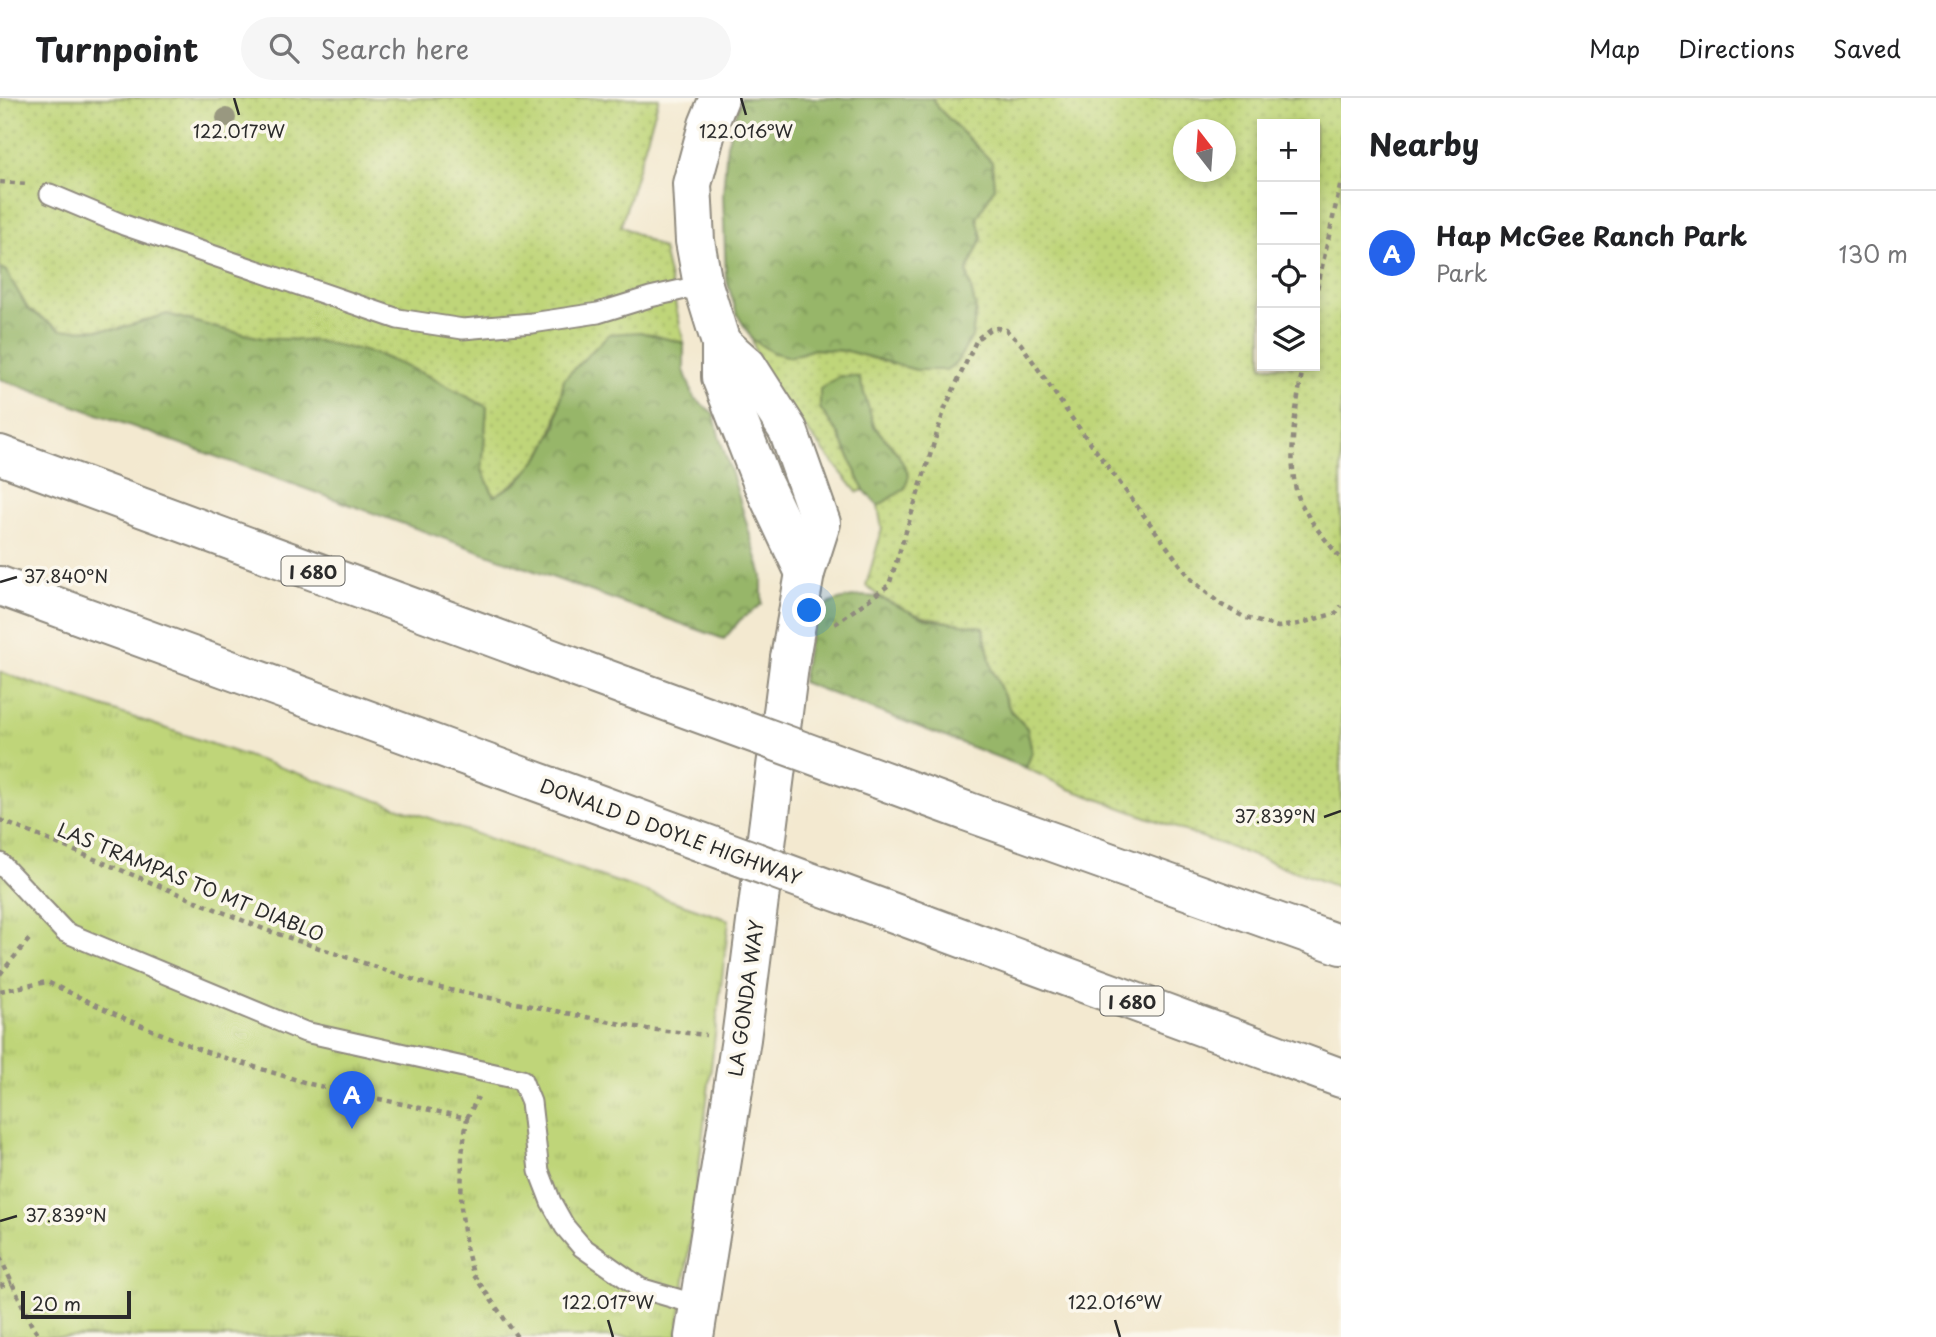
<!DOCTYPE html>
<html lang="en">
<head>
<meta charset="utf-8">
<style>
  body { margin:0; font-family:"Playpen Sans",sans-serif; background:#f6f6f6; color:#202124 }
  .controls { position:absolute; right:21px; top:21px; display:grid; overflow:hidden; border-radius:0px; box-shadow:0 4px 10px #0003 }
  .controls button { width:63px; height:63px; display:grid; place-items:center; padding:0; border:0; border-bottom:2px solid #e0e0e0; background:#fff; color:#202124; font:35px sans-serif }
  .compass { position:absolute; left:1173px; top:21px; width:63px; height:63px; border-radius:50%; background:#fff; box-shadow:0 4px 10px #0003; rotate:343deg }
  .scale { position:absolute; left:21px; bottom:18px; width:110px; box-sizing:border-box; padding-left:7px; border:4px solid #2b2b2b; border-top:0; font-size:19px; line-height:24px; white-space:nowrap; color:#2b2b2b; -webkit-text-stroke:5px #fbf7ec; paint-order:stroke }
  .you { position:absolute; left:810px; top:513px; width:24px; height:24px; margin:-18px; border:5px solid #fff; border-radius:50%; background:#1a73e8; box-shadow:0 0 0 10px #1a73e833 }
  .badge { display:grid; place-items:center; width:46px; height:46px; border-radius:50%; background:#2563eb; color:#fff; font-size:23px; font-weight:700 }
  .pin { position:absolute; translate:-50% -58px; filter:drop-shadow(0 2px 4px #0008) }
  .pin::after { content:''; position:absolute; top:37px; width:24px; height:21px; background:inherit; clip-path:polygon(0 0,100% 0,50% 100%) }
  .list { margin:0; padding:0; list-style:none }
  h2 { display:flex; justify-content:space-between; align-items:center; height:91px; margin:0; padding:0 28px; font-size:30px }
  h2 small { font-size:23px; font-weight:400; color:#757577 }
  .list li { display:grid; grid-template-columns:46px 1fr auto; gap:21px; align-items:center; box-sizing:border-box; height:126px; padding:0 28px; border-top:2px solid #e0e0e0 }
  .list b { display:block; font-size:26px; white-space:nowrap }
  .list p { margin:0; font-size:23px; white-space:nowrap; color:#757577 }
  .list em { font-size:23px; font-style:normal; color:#757577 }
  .icon { flex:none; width:38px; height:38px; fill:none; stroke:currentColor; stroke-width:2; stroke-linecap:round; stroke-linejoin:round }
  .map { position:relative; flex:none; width:1341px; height:1239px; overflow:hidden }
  header { display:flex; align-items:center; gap:42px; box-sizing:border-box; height:98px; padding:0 35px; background:#fff; border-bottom:2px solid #e0e0e0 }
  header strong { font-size:33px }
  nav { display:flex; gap:38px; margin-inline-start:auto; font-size:24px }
  .search { width:490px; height:63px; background:#f6f6f6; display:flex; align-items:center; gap:18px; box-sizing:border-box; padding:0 24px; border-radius:38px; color:#757577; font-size:26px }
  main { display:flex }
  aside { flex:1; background:#fff }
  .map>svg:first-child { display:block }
</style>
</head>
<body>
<header>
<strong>Turnpoint</strong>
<div class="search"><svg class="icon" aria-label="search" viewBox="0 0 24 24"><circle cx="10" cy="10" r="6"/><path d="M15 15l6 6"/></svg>Search here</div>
<nav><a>Map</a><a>Directions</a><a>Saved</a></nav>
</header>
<main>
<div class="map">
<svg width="1341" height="1239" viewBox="0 0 1341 1239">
  <defs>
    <pattern id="grass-dots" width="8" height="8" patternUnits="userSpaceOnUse" patternTransform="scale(1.75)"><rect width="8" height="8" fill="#bfd579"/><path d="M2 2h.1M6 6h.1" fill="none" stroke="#a4b769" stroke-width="1.8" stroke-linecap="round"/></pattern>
    <pattern id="forest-crowns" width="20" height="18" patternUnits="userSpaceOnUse" patternTransform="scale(1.75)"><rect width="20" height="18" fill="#97b669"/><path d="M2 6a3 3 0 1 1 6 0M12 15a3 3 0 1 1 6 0" fill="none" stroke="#7b9457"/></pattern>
    <pattern id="park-tufts" width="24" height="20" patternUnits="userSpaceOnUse" patternTransform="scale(1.75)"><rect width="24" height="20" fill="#bfd579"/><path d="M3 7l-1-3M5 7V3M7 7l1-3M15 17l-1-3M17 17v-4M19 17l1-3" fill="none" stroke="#a4b769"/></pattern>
  </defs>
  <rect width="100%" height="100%" fill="#fbf7ec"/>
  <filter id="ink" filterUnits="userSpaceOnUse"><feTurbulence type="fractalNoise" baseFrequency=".0143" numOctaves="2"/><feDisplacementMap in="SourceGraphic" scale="14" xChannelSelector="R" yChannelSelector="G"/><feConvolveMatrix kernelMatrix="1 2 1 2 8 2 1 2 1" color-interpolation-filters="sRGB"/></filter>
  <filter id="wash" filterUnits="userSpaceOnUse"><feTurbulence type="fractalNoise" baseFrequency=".00686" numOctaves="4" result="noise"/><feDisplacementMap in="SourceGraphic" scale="28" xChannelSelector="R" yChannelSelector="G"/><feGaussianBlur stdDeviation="1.57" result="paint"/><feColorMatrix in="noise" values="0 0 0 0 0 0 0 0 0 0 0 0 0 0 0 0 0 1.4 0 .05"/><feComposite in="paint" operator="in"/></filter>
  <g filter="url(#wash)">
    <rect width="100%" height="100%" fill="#f3e9d0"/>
    <!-- grass -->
    <g fill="url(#grass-dots)" stroke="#758052" stroke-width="2" fill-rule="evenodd">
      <path d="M0,0H659L621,128L663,151L684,245L640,234L564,281C554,337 547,368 494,398L482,372L487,309L426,277L376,256L317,243L262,240L217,230L167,216L118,231L61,232L28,211L6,173L0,170Z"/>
      <path d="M932,0H1341V790L1067,690L1026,670L1032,654L1027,630L1010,612L992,571L983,529C938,523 902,519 866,488L882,431L878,408L905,390L898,356L874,328L859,279L820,310L839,337L864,392L857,394L763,278L752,241L772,254L790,259L814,251L847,253L916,272H946L956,265L972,239L976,212L967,173L982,140L977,120L994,90L992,64L938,10ZM1262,26H1315V268H1262ZM1184,32H1226V74H1184Z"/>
    </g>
    <!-- forest -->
    <g fill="url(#forest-crowns)" stroke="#61704a" stroke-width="2">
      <path d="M741,0H932L938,10L992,64L994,90L977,120L982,140L967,173L976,212L972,239L956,265L946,272H916L847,253L814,251L790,259L772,254L752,241L737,216L726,180L723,96L727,46Z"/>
      <path d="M0,170L6,173L28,211L61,232L118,231L167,216L217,230L262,240L317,243L376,256L426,277L487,309L482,372L494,398L517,385L542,356L556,328L564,281L609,236L640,234L684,245V272L694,300L714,316L719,338L733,379L762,478V506L740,522L724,541L0,281Z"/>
      <path d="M840,278L859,279L874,328L898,356L909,377L905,390L878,408L864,392L839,337L820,310V291Z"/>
      <path d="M862,498L878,499L926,521L983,529L992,571L1010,612L1027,630L1032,654L1026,670L802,584C806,565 808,521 824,509C834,501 849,500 862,498Z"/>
    </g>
    <!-- park -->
    <path fill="url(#park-tufts)" stroke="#758052" stroke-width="2" d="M0,574L729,822L678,1239H0Z"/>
  </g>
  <g filter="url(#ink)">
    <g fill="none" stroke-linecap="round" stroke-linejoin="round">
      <!-- lane casing -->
      <g stroke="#8f8a7e" stroke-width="23">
        <g id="lane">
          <path d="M50,96L124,127L398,221L463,231L532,225L598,215L650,199L703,187"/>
          <path d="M0,765L65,834L305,934L522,982L531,1004L539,1073L551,1104L565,1129L582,1149L640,1190L698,1207"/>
        </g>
      </g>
      <!-- street casing -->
      <g stroke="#8f8a7e" stroke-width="42">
        <g id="street">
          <path d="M719,0L708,27L692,86L695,143L703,187L721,245V279L763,386L805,475"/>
          <path d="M721,245L747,268L788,332L821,425L805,475L790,560"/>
        </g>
      </g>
      <!-- secondary casing -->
      <g stroke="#8f8a7e" stroke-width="42">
        <path id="secondary" d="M694,1239L741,941L790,560"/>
      </g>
      <!-- highway casing -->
      <g stroke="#8f8a7e" stroke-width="42">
        <g id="highway">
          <path d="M0,357L625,588"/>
          <path d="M0,488L587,702"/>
          <path d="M966,713L1341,847"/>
          <path d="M924,826L1341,980"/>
        </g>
      </g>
      <!-- path -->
      <g stroke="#8f8a7e" stroke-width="4.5" stroke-dasharray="5 5" stroke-linecap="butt">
        <path d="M0,84L27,86"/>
        <path d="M1315,200L1341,84"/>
        <path d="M1303,268C1297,306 1288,349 1295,387C1300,414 1324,439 1341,461"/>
        <path d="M835,526L889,487L945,310L977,241L990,231L998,230L1006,232L1021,246L1071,319L1191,481L1220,506L1246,520L1278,529L1298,526L1336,515L1341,508"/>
        <path d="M0,722L266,832L435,889L647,931L706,937"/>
        <path d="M0,876L31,839"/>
        <path d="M0,893L47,884L128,922L203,953L310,986L467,1020L462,1056L461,1109L466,1149L473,1176L517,1239"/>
        <path d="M467,1020L478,999"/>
        <path d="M0,1159L32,1228L40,1239"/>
        <path d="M0,1188L12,1184"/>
      </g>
      <!-- lane -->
      <use href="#lane" stroke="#fff" stroke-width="19"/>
      <!-- street -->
      <use href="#street" stroke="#fff" stroke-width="38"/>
      <!-- secondary -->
      <use href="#secondary" stroke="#fff" stroke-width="38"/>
      <!-- highway -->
      <use href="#highway" stroke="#fff" stroke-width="38"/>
      <!-- highway-bridge casing -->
      <g stroke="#8f8a7e" stroke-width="42" stroke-linecap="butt">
        <g id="highway-bridge">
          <path d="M625,588L966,713"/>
          <path d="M587,702L924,826"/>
        </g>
      </g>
      <!-- highway-bridge -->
      <use href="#highway-bridge" stroke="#fff" stroke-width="38"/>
    </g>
    <!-- trees -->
    <circle fill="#999880" cx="226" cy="20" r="10"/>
  </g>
  <!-- ticks -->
  <path fill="none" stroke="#2b2b2b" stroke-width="2.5" d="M234,0L239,17M741,0L746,17M0,484L17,479M1324,719L1341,713M0,1123L17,1118M608,1222L613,1239M1115,1222L1120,1239"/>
  <g text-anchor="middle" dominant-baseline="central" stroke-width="7" stroke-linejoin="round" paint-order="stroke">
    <!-- shield labels -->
    <g fill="#fbf7ec" stroke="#696865" stroke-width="2">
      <rect x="281.5" y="458.5" width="63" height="29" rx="5"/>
      <rect x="1100.5" y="888.5" width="63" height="29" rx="5"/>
    </g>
    <g font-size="18" font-weight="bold" fill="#2b2b2b">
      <text x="313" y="473">I 680</text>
      <text x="1132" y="903">I 680</text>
    </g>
    <!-- street labels -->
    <g font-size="19" fill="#2b2b2b" stroke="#fbf7ec">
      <text transform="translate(671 733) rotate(20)">DONALD D DOYLE HIGHWAY</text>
      <text transform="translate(191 783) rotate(22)">LAS TRAMPAS TO MT DIABLO</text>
      <text transform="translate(745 900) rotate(-82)">LA GONDA WAY</text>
    </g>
  </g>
  <g font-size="18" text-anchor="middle" fill="#2b2b2b" stroke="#fbf7ec" stroke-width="7" stroke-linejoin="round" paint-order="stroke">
    <text x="239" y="40">122.017°W</text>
    <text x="746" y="40">122.016°W</text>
    <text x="66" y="485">37.840°N</text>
    <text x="1275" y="725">37.839°N</text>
    <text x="66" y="1124">37.839°N</text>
    <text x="608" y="1211">122.017°W</text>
    <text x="1115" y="1211">122.016°W</text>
  </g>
</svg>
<div class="controls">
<button>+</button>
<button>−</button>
<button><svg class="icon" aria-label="locate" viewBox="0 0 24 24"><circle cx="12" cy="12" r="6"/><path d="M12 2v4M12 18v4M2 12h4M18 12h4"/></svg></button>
<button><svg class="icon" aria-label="layers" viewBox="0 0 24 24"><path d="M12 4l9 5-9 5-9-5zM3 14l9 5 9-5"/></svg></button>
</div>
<svg class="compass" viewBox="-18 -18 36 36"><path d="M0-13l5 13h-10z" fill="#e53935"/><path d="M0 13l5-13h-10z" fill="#757577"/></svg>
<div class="scale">20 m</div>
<div class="you"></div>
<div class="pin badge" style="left:352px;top:1031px">A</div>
</div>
<aside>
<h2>Nearby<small></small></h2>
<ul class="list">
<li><span class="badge">A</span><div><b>Hap McGee Ranch Park</b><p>Park</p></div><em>130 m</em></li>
</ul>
</aside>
</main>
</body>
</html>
